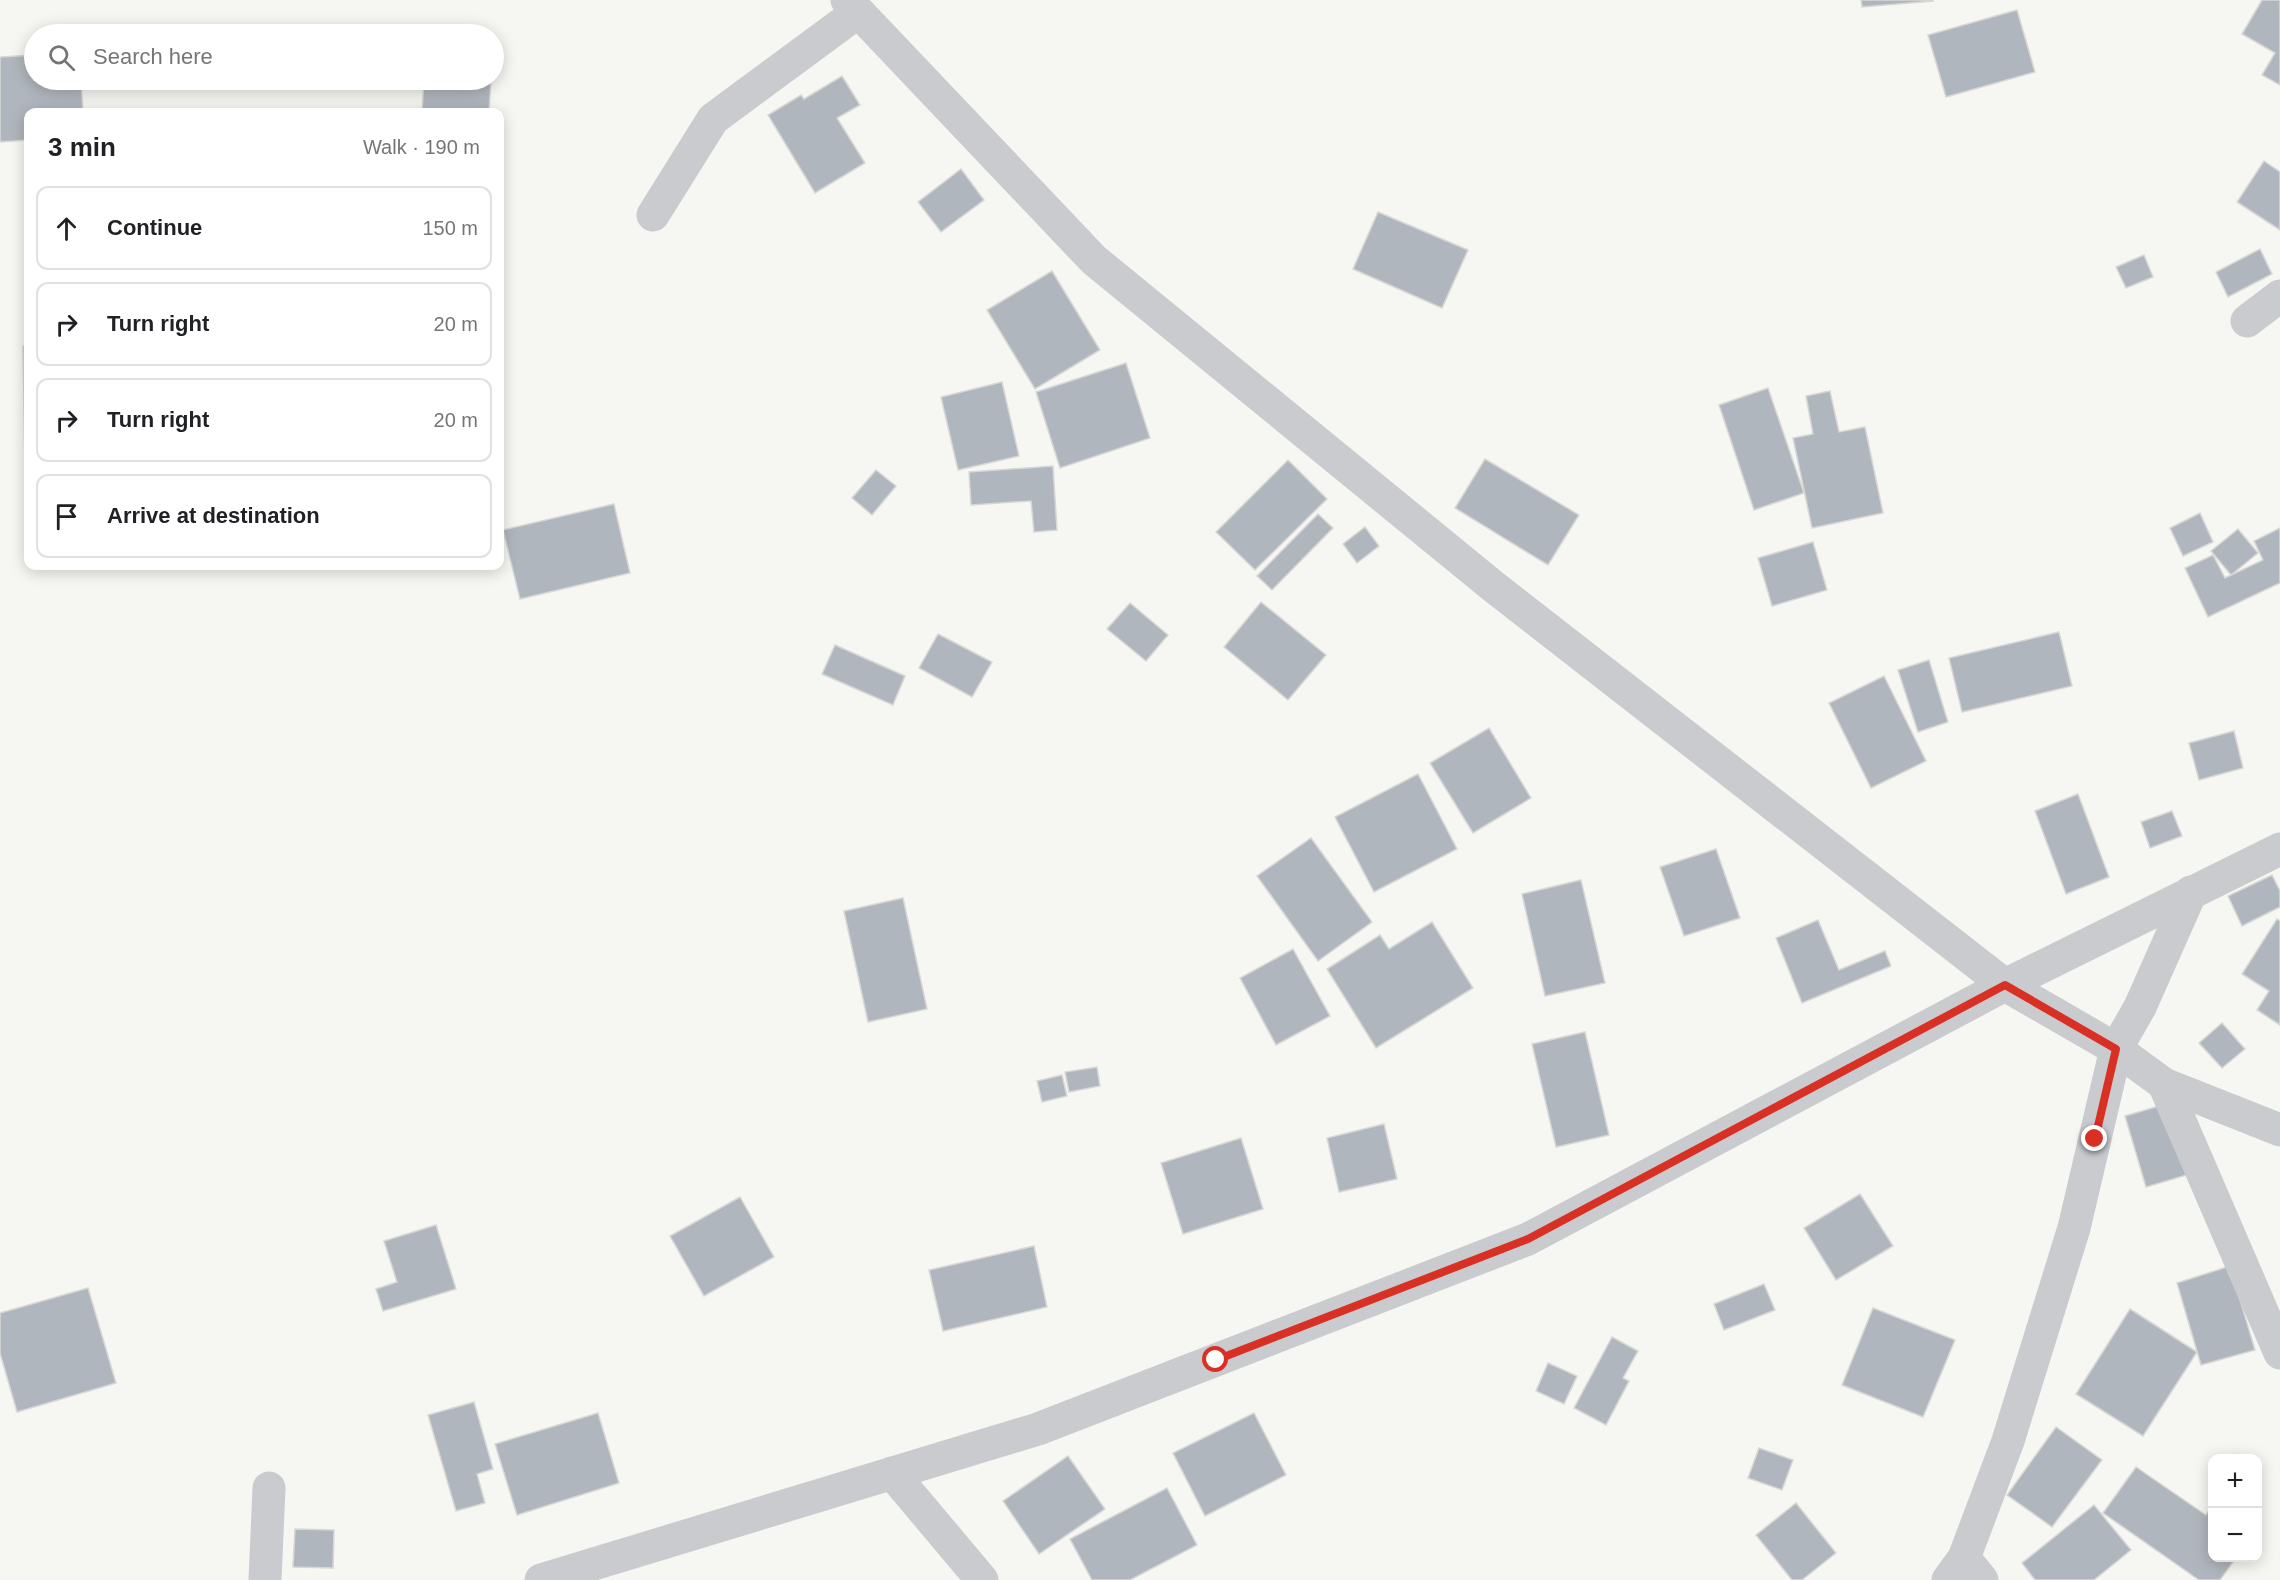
<!DOCTYPE html>
<html lang="en">
<head>
<meta charset="utf-8">
<style>
  body { margin:0; font-family:Arial,sans-serif; background:#f2f2f2; color:#202124 }
  .controls { position:absolute; right:18px; bottom:18px; display:grid; overflow:hidden; border-radius:12px; box-shadow:0 3px 15px #0003 }
  .controls button { width:54px; height:54px; display:grid; place-items:center; padding:0; border:0; border-bottom:2px solid #e0e0e0; background:#fff; color:#202124; font:30px sans-serif }
  .stop { position:absolute; width:18px; height:18px; margin:-14px; border:4px solid #d93025; border-radius:50%; background:#fff }
  .stop.end { background:#d93025; border-color:#fff; box-shadow:0 2px 6px #0008 }
  .list { margin:0; padding:0; list-style:none }
  h2 { display:flex; justify-content:space-between; align-items:center; height:78px; margin:0; padding:0 24px; font-size:26px }
  h2 small { font-size:20px; font-weight:400; color:#757577 }
  .list li { display:grid; grid-template-columns:39px 1fr auto; gap:18px; align-items:center; box-sizing:border-box; height:84px; margin:0 12px 12px; padding:0 12px; border:2px solid #e0e0e0; border-radius:12px }
  .list b { display:block; font-size:22px; white-space:nowrap }
  .list em { font-size:20px; font-style:normal; color:#757577 }
  .icon { flex:none; width:33px; height:33px; fill:none; stroke:currentColor; stroke-width:2; stroke-linecap:round; stroke-linejoin:round }
  .map { position:relative; flex:none; width:2280px; height:1580px; overflow:hidden }
  .search { position:absolute; background:#fff; box-shadow:0 3px 15px #0003; left:24px; top:24px; width:480px; height:66px; display:flex; align-items:center; gap:15px; box-sizing:border-box; padding:0 21px; border-radius:33px; color:#757577; font-size:22px }
  .panel { position:absolute; background:#fff; box-shadow:0 3px 15px #0003; left:24px; top:108px; width:480px; height:462px; border-radius:12px }
  .map>svg:first-child { display:block }
</style>
</head>
<body>
<div class="map">
<svg width="2280" height="1580" viewBox="0 0 2280 1580">
  <rect width="100%" height="100%" fill="#f6f7f2"/>
  <!-- building -->
  <g fill="#b0b6bd" stroke="#d7d8d5" stroke-width="1.5">
    <path d="M1861,0H1933V1L1862,7Z"/>
    <path d="M2262,0H2280V85L2262,75L2275,53L2242,34Z"/>
    <path d="M2017,10L2035,72L1946,97L1928,35Z"/>
    <path d="M428,31L482,34H428Z"/>
    <path d="M34,55V80H81L83,112H28V140L0,142V57Z"/>
    <path d="M842,76L860,105L837,118L865,163L815,193L768,115L801,95L804,99Z"/>
    <path d="M424,80H491L489,112H422Z"/>
    <path d="M2264,161L2280,172V230L2237,202Z"/>
    <path d="M961,169L984,200L941,232L918,202Z"/>
    <path d="M1378,212L1468,250L1442,308L1353,269Z"/>
    <path d="M2260,249L2272,274L2228,297L2216,272Z"/>
    <path d="M2144,255L2153,277L2126,288L2116,267Z"/>
    <path d="M1052,271L1100,350L1035,389L987,310Z"/>
    <path d="M23,346H28V471H25Z"/>
    <path d="M1126,363L1150,438L1060,468L1036,392Z"/>
    <path d="M1002,382L1019,456L958,470L941,397Z"/>
    <path d="M1768,388L1804,493L1754,510L1719,405Z"/>
    <path d="M1830,391L1839,432L1865,427L1883,513L1812,528L1793,438L1813,434L1806,396Z"/>
    <path d="M1485,459L1579,515L1548,565L1455,508Z"/>
    <path d="M1288,460L1327,499L1255,570L1216,532Z"/>
    <path d="M1053,466L1057,530L1034,532L1031,501L971,505L969,472Z"/>
    <path d="M876,470L896,486L872,515L852,498Z"/>
    <path d="M614,504L630,573L520,599L503,530Z"/>
    <path d="M2200,513L2213,542L2183,556L2170,528Z"/>
    <path d="M1318,514L1333,528L1272,590L1257,576Z"/>
    <path d="M1365,527L1379,546L1357,563L1343,544Z"/>
    <path d="M2280,528V583L2208,617L2185,568L2213,555L2225,578L2263,560L2254,541Z"/>
    <path d="M2238,529L2258,553L2231,575L2211,551Z"/>
    <path d="M1813,542L1827,590L1772,606L1758,558Z"/>
    <path d="M1261,602L1326,655L1288,700L1224,647Z"/>
    <path d="M1130,603L1168,635L1146,661L1107,629Z"/>
    <path d="M2059,632L2072,686L1962,712L1949,658Z"/>
    <path d="M938,634L992,662L972,697L919,668Z"/>
    <path d="M835,645L905,676L893,705L822,674Z"/>
    <path d="M1929,660L1948,722L1918,732L1898,670Z"/>
    <path d="M1884,676L1926,761L1871,788L1829,703Z"/>
    <path d="M1489,728L1531,798L1473,833L1430,763Z"/>
    <path d="M2234,731L2243,768L2199,780L2189,743Z"/>
    <path d="M1418,774L1457,849L1374,892L1335,817Z"/>
    <path d="M2078,794L2109,877L2066,894L2035,811Z"/>
    <path d="M2172,811L2182,836L2150,848L2141,822Z"/>
    <path d="M1311,838L1372,922L1318,961L1257,876Z"/>
    <path d="M1716,849L1740,918L1684,936L1660,867Z"/>
    <path d="M2272,875L2280,891V907L2242,926L2228,896Z"/>
    <path d="M1581,880L1605,983L1545,996L1522,894Z"/>
    <path d="M903,898L927,1009L868,1022L844,911Z"/>
    <path d="M2277,919L2280,921V1025L2257,1010L2269,991L2242,974Z"/>
    <path d="M1818,920L1839,970L1885,951L1891,966L1802,1003L1776,938Z"/>
    <path d="M1432,922L1473,988L1376,1048L1327,969L1380,935L1389,949Z"/>
    <path d="M1293,949L1330,1016L1276,1045L1240,978Z"/>
    <path d="M2222,1023L2245,1049L2222,1068L2199,1043Z"/>
    <path d="M1585,1032L1609,1135L1556,1147L1532,1044Z"/>
    <path d="M1097,1067L1100,1086L1069,1092L1065,1072Z"/>
    <path d="M1062,1075L1067,1096L1042,1102L1037,1081Z"/>
    <path d="M2169,1103L2190,1174L2146,1187L2125,1116Z"/>
    <path d="M1384,1124L1397,1179L1339,1192L1327,1138Z"/>
    <path d="M1241,1138L1263,1209L1183,1234L1161,1163Z"/>
    <path d="M1860,1194L1893,1246L1836,1280L1804,1228Z"/>
    <path d="M740,1197L774,1257L704,1296L670,1236Z"/>
    <path d="M436,1225L456,1289L383,1311L376,1289L397,1282L384,1241Z"/>
    <path d="M1034,1246L1047,1307L943,1331L929,1270Z"/>
    <path d="M2230,1266L2255,1350L2201,1365L2177,1283Z"/>
    <path d="M1764,1284L1775,1310L1724,1330L1714,1304Z"/>
    <path d="M88,1288L116,1383L17,1412L0,1353V1313Z"/>
    <path d="M1873,1308L1955,1340L1923,1417L1842,1385Z"/>
    <path d="M2130,1309L2197,1352L2143,1436L2076,1394Z"/>
    <path d="M1612,1337L1638,1351L1623,1378L1629,1381L1606,1425L1574,1408Z"/>
    <path d="M1548,1363L1577,1376L1564,1404L1536,1391Z"/>
    <path d="M474,1402L493,1469L477,1474L485,1503L456,1511L428,1415Z"/>
    <path d="M598,1413L619,1483L517,1515L495,1444Z"/>
    <path d="M1254,1413L1286,1475L1205,1516L1173,1453Z"/>
    <path d="M2056,1427L2102,1460L2052,1527L2007,1495Z"/>
    <path d="M1759,1448L1793,1460L1782,1490L1748,1478Z"/>
    <path d="M1068,1456L1105,1509L1039,1554L1003,1501Z"/>
    <path d="M2136,1467L2206,1515L2212,1506V1558H2236L2220,1580H2199L2103,1513Z"/>
    <path d="M1167,1488L1197,1545L1130,1580H1092L1070,1539Z"/>
    <path d="M1796,1503L1836,1553L1802,1580H1792L1756,1535Z"/>
    <path d="M2094,1505L2131,1550L2094,1580H2035L2022,1563Z"/>
    <path d="M295,1529L334,1530L333,1568L293,1567Z"/>
  </g>
  <g fill="none" stroke-linecap="round" stroke-linejoin="round">
    <!-- minor -->
    <g stroke="#c9cbcf" stroke-width="33">
      <path d="M847,0L1094,260L1494,587L2005,985L2116,1049L2164,1084L2280,1130"/>
      <path d="M653,215L713,119L858,12"/>
      <path d="M2247,321L2280,296"/>
      <path d="M2164,1084L2280,1353"/>
      <path d="M892,1473L982,1580"/>
      <path d="M1964,1558L1982,1580"/>
      <path d="M265,1580L269,1488"/>
      <path d="M541,1580L1038,1429L1528,1239L2005,985L2280,849"/>
      <path d="M1948,1580L1964,1558L2008,1441L2074,1228L2116,1049L2140,1007L2191,892"/>
    </g>
  </g>
  <g fill="none" stroke-linecap="round" stroke-linejoin="round">
    <!-- route -->
    <path stroke="#d93025" stroke-width="8" d="M1216,1360L1528,1239L2005,985L2116,1049L2095,1139"/>
  </g>
</svg>
<div class="controls">
<button>+</button>
<button>−</button>
</div>
<div class="stop" style="left:1216px;top:1360px"></div>
<div class="stop end" style="left:2095px;top:1139px"></div>
<div class="search"><svg class="icon" aria-label="search" viewBox="0 0 24 24"><circle cx="10" cy="10" r="6"/><path d="M15 15l6 6"/></svg>Search here</div>
<section class="panel">
<h2>3 min<small>Walk · 190 m</small></h2>
<ul class="list">
<li><svg class="icon" aria-label="ahead" viewBox="0 0 24 24"><path d="M12 20V5M6 11l6-6 6 6"/></svg><div><b>Continue</b></div><em>150 m</em></li>
<li><svg class="icon" aria-label="right" viewBox="0 0 24 24"><path d="M7 20v-9h11M14 6l5 5-5 5"/></svg><div><b>Turn right</b></div><em>20 m</em></li>
<li><svg class="icon" aria-label="right" viewBox="0 0 24 24"><path d="M7 20v-9h11M14 6l5 5-5 5"/></svg><div><b>Turn right</b></div><em>20 m</em></li>
<li><svg class="icon" aria-label="arrive" viewBox="0 0 24 24"><path d="M6 21V4h12l-3 4 3 4H6"/></svg><div><b>Arrive at destination</b></div></li>
</ul>
</section>
</div>
</body>
</html>
